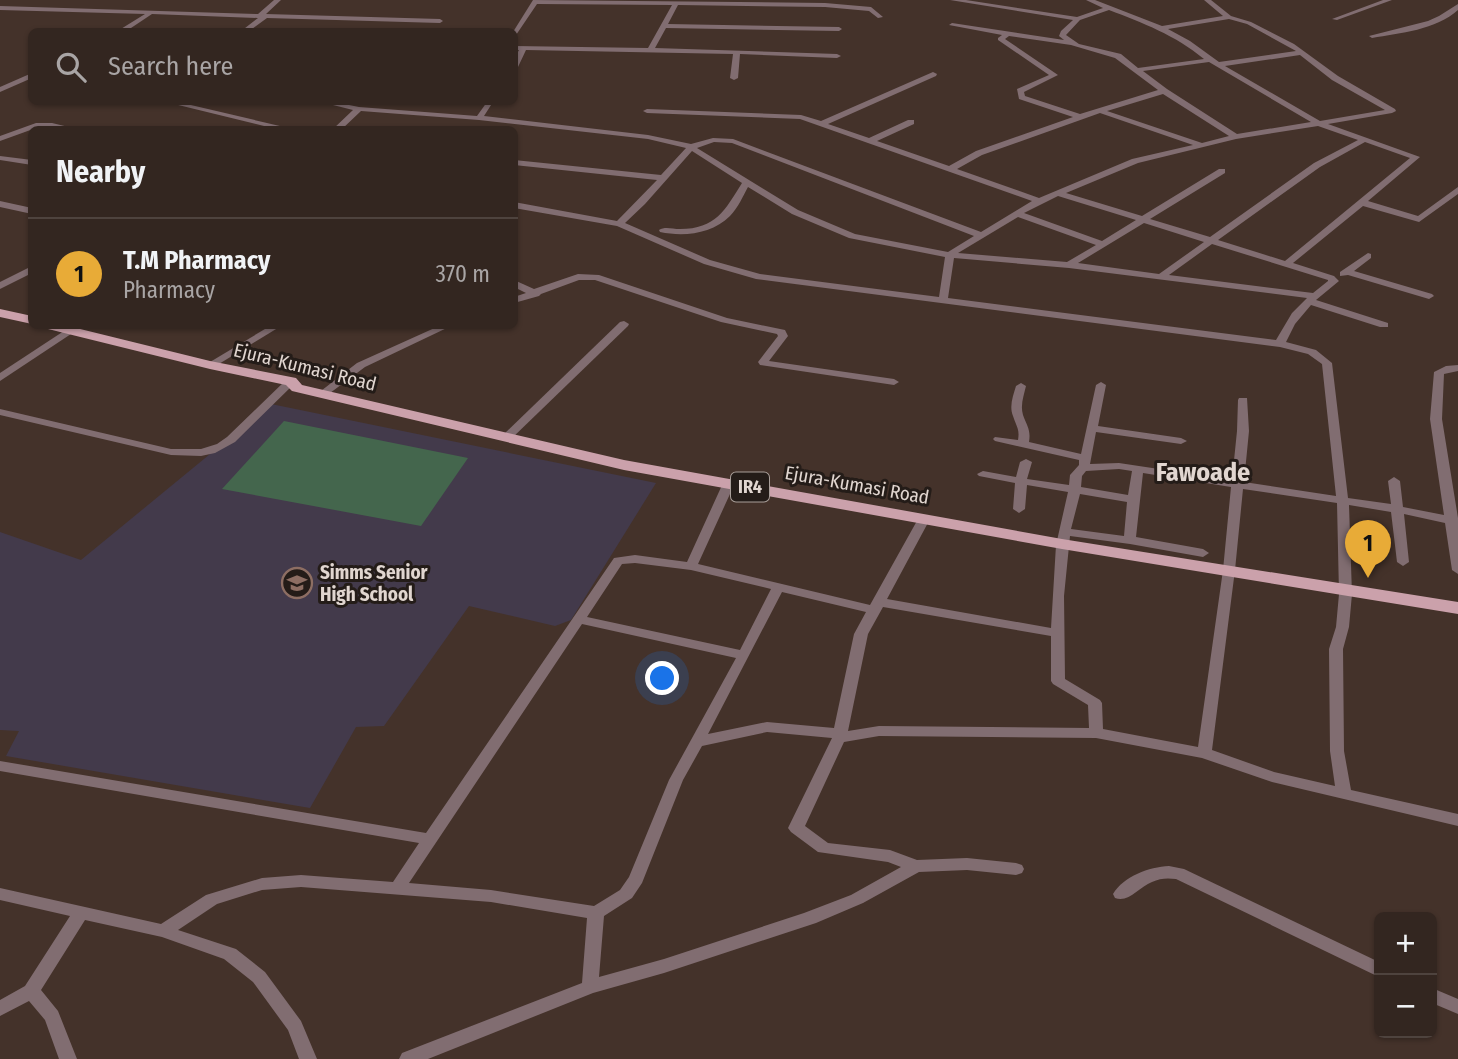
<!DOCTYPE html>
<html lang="en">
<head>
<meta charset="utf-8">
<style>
  body { margin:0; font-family:"Fira Sans Condensed",sans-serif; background:#3b2e29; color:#f1f3f6 }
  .controls { position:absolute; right:21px; bottom:21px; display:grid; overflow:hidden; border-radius:10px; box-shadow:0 2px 5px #0004 }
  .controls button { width:63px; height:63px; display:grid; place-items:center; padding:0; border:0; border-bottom:2px solid #4e433e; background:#332620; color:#f1f3f6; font:35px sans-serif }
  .you { position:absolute; left:663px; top:679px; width:24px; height:24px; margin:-18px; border:5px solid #fff; border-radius:50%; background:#1a73e8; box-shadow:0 0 0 10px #1a73e833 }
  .badge { display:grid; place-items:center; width:46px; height:46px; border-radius:50%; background:#e8ab37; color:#111; font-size:23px; font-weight:700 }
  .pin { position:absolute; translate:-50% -58px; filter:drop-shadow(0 2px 4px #0008) }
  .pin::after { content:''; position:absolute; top:37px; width:24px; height:21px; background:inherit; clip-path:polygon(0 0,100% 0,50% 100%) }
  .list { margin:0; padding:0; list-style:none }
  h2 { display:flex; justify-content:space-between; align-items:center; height:91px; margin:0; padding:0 28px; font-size:30px }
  h2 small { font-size:23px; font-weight:400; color:#a9a5a5 }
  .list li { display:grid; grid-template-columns:46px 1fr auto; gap:21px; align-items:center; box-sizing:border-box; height:112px; padding:0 28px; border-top:2px solid #4e433e }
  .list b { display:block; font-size:26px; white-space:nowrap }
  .list p { margin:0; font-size:23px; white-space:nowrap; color:#a9a5a5 }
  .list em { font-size:23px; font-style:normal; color:#a9a5a5 }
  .icon { flex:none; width:38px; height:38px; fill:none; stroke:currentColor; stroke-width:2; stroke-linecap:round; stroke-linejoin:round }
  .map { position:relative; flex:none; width:1458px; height:1059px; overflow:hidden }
  .search { position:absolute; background:#332620; box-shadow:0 2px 5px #0004; left:28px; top:28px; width:490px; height:77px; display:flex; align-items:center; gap:18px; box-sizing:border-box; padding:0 24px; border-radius:10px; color:#a9a5a5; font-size:26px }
  .panel { position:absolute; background:#332620; box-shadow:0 2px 5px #0004; left:28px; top:126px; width:490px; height:203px; border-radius:10px }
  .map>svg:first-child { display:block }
</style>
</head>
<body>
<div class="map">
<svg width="1458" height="1059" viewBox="0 0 1458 1059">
  <rect width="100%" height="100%" fill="#44322a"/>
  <!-- education -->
  <path fill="#433a4b" d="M271,404L656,483L571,620L555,626L469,606L384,726L356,727L310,808L6,756L19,731L0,730V532L81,560Z"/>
  <!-- green -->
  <path fill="#44664d" d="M284,421L468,458L421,526L222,489Z"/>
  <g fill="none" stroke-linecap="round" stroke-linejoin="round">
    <!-- minor -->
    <g fill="#816d71" fill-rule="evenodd">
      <path d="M274,0H281L266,14L440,19L443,21L440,23L267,18L248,32H240L258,18L152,14L125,32H116L145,14L0,10V6L258,14Z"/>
      <path d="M533,0L825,3L871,7L883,17L878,18L869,11L825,7L678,5L668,24L839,27L842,29L839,31L666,28L655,48L837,54L841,56L837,58L740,54L738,78L734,80L730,78L733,54L526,50L518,67L514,69V59L519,50H514V46L648,48L672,5L537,4L514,38L513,32Z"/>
      <path d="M950,0H966L1077,17L1103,8L1086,0H1095L1162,26L1223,16L1204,0H1211L1231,16L1251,22L1294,44L1338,76L1395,109L1396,111L1392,113L1328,124L1420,157L1368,201L1418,216L1458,187V194L1419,222L1363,206L1293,263L1334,276L1339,281L1316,300L1388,323V327H1380L1311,305L1295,324L1286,342L1316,350L1332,363L1348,498L1391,504L1388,481L1394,477L1400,481L1403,507L1444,515L1430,419L1434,372L1446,366L1458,365V371L1444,374L1442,419L1458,518V574L1452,570L1445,523L1404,514L1409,562L1403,566L1397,562L1391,512L1349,505L1352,594L1349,627L1343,649L1344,751L1351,790L1458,814V826L1272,782L1202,758L1096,738L879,736L844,742L805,826L828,843L890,850L917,860L967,858L1016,863L1022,865L1024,869L1022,873L1016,875L967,870L919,872L863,903L816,923L664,973L593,993L428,1059H399L402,1053L582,983L587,918L491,902L301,887L262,890L217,904L178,930L236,949L265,972L301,1021L317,1059H299L288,1030L253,982L224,959L162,937L85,920L41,990L58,1011L77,1059H59L45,1020L29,1001L0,1016V1000L25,986L70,916L0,900V888L161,924L206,895L262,878L301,875L393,882L419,843L0,771V761L426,833L614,558L635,555L687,562L723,483L729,479L735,483L698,564L870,605L918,519L924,515L930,519L887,599L1051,628L1056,545L1068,492L1027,485L1025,509L1019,513L1013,509L1015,483L979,476L977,474L983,471L1016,477L1020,462L1026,459L1032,462L1027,479L1069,485L1070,475L1079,465V460L995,441L993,439L995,437L1018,440C1020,429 1016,426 1013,416C1009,406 1013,396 1016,386L1021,383L1026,386C1024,395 1020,405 1023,415C1027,426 1031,430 1029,442L1081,454L1096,385L1101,382L1106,385L1098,426L1181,438L1187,441L1181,444L1096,432L1090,464L1119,463L1232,480L1237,431L1238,400L1239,398H1247L1249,431L1244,482L1336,496L1322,364L1308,354L1280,347L756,279L704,264L617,226L514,208V202L617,221L657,180L514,165V160L661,175L686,148L648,139L479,120L361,111L341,130H332L353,110L321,102H334L359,107L477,116L487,102H493L484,116L648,135L691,144L713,138L733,139L981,232L1032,201L800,119L647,113L643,111L647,109L801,115L821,121L933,72L937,74L936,76L828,124L869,138L908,120H914V124L877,141L949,166L976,151L1073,117L1019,99L1017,89L1049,75L998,40V38L1002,35L949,25L952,23L1064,40L1059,36L1061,31L1073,20ZM1109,10C1143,23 1175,35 1204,59L1138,68L1121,54L1079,44L1066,35L1080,20ZM1229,19L1247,24L1296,51L1219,62L1190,41L1168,29ZM1009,36L1071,45L1115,58L1158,90L1080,114L1025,96L1024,92L1058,75L1005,39ZM1300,55L1332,80L1385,110L1320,121L1225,66ZM1209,62L1311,122L1237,134L1167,89L1143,71ZM1163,94L1229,136L1202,143L1107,111ZM1100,113L1193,145L1132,159L1039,198L957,169L982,155ZM1318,126L1358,140L1314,163L1210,237L1150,219L1225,173V169H1219L1142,216L1066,193L1138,163L1236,139ZM714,142L732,143L974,236L948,252L855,234L798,210L697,148ZM1365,142L1410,158L1285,261L1218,240L1320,167ZM692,151L742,183C725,210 716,229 680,229C672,229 665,226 659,230L660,232C684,237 712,234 730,216C738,208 743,196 748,187L792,214L849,238L945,257L939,297L760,274L710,260L625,223L645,204ZM1058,196L1136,220L1102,241L1024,213ZM1018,217L1096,245L1067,262L958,253ZM1144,223L1204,242L1159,274L1078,263ZM1212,244L1328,280V281L1313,293L1169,275ZM954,258L1069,268L1307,298L1292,313L1276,340L948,298ZM1119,469L1132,471L1128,495L1081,487L1082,476L1086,471ZM1143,473L1231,487L1223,570L1198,747L1103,729L1102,703L1100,700L1065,679L1064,596L1070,536L1130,544L1203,557L1209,553L1203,549L1136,537ZM1243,489L1337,503L1339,594L1336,627L1329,649L1330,751L1335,786L1274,772L1212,750L1235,570ZM1080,494L1127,502L1124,536L1071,529ZM635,563L691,570L771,589L740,650L587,617L622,564ZM782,592L866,612L854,634L834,728L767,722L708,734ZM883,607L1051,636V681L1053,684L1088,705L1089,728L879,726L848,731L868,634ZM582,624L736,658L669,780L629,877L620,890L594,906L491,890L409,883ZM767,732L832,738L788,828L791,832L818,852L888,862L901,867L851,895L804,913L664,959L599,977L604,916L632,898L642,883L683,780L702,746Z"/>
      <path d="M1383,0H1392L1337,20L1332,19Z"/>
      <path d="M1458,4V10C1436,30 1400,33 1372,38L1369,36L1428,21L1439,16Z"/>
      <path d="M32,73V78L0,92V87Z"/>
      <path d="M166,102H178L297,130H280Z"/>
      <path d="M36,123H52L77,129L36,128L0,141V136Z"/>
      <path d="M0,156L32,160V165L0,160Z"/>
      <path d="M0,201L32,208V214L0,207Z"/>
      <path d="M1368,253L1371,254V258L1354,271L1432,294L1434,296L1429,299L1348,275L1340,276V272Z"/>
      <path d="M32,266V273L0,289V282Z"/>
      <path d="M578,274L599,275L727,318L785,330L788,336L769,361L894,379L899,382L894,385L760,365L758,362L778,336L777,334L721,322L595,280H579L541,294L539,296L514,303V297L526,293L514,287V280L534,289Z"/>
      <path d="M624,321L629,324L628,326L510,440H502L500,438L502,436L620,322Z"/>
      <path d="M270,326H281L214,367L210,368L205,365Z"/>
      <path d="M439,326H451L365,367L326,396H318L317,394L357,363Z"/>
      <path d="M70,327L74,328V332L0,381V373Z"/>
      <path d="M291,378L296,381L295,383L235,442L215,453L201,456L171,455L0,415V409L171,449H201L217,444L227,437L287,379Z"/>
      <path d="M1169,866L1184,869L1379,962V977L1176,879C1168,878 1160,878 1152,882C1139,887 1129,903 1115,898L1113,894C1124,876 1149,867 1169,866Z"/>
      <path d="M1432,988L1458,999V1014L1432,1003Z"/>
    </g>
    <!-- primary -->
    <g fill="#cba1ab" fill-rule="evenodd">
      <path d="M0,309L32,316V324L0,317Z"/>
      <path d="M46,326H68L210,361L296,378L302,385L624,460L1062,539L1458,602V614L1062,549L624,470L292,391L286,385L210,369L48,329Z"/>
    </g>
  </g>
  <!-- icons -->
  <defs>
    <g id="school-ring" transform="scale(1.575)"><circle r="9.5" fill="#241c18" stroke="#8d6e63" stroke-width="1.5"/><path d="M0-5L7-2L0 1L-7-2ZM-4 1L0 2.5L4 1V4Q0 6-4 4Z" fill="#8d6e63"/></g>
  </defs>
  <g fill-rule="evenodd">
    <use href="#school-ring" x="297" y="583"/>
  </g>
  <g text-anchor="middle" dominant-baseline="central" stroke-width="6" stroke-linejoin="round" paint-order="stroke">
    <!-- shield labels -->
    <rect fill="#241c18" stroke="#a89e99" stroke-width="2" x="731" y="472.5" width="38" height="29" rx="5"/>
    <g font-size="18" font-weight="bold" fill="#e1d6d0">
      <text x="750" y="487">IR4</text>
    </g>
    <!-- street labels -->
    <g font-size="19" fill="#e1d6d0" stroke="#241c18">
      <text transform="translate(305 367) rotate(14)">Ejura-Kumasi Road</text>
      <text transform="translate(857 485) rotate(10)">Ejura-Kumasi Road</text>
    </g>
    <!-- poi labels -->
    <g font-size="19" font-weight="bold" fill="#e1d6d0" stroke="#241c18" text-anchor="start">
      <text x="320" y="572">Simms Senior<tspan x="320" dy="22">High School</tspan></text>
    </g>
    <!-- district labels -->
    <g font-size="26" font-weight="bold" fill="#e1d6d0" stroke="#241c18">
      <text x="1203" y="472">Fawoade</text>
    </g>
  </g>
</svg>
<div class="controls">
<button>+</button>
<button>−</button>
</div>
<div class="you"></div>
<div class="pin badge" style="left:1368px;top:578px">1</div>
<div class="search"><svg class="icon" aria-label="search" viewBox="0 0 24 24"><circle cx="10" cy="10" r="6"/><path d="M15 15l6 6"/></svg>Search here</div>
<section class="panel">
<h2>Nearby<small></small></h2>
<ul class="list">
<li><span class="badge">1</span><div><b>T.M Pharmacy</b><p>Pharmacy</p></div><em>370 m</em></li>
</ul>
</section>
</div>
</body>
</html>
